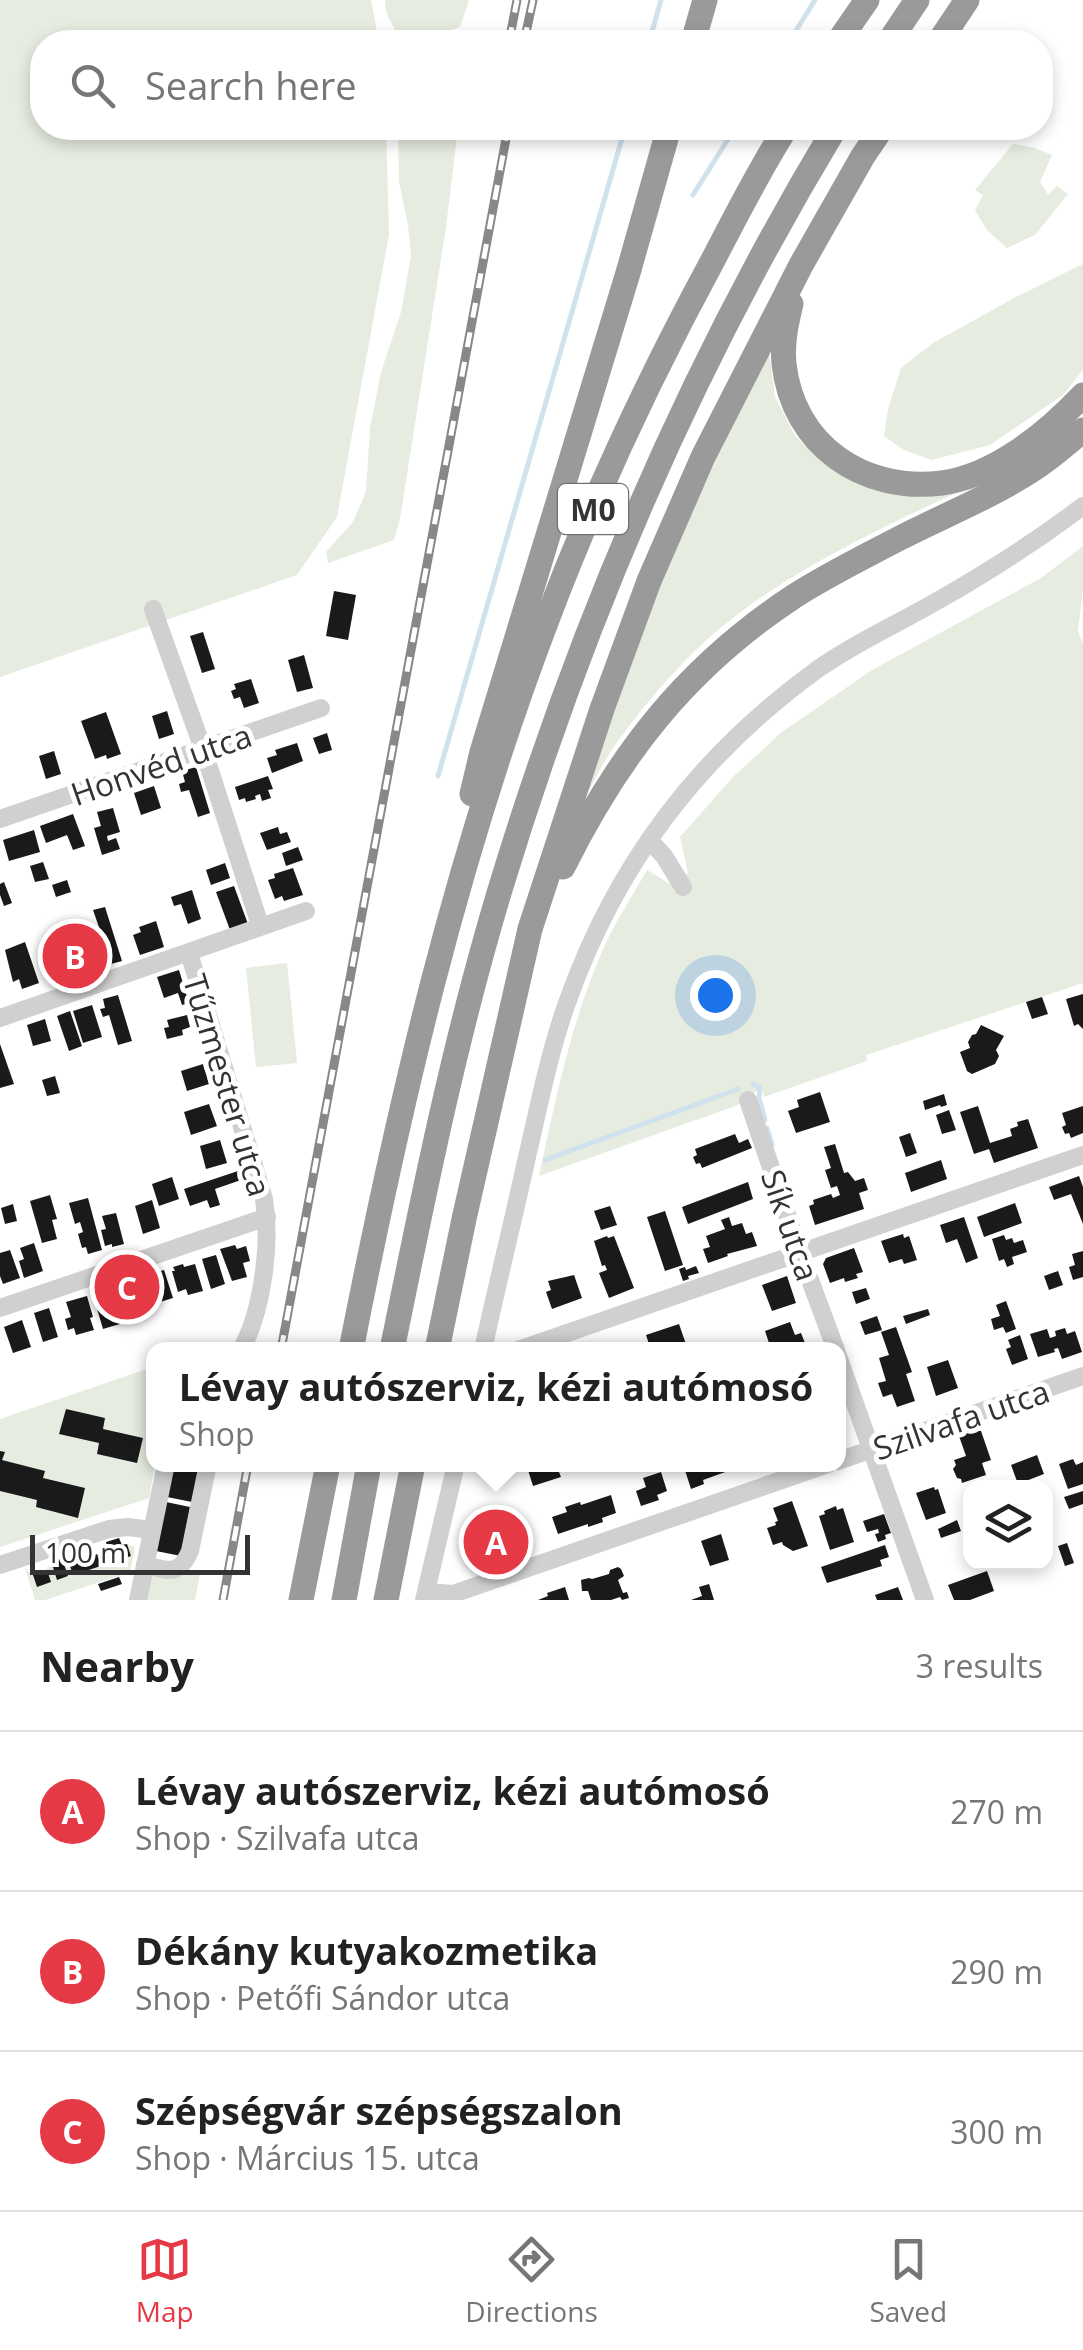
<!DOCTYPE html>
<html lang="en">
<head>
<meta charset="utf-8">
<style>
  body { margin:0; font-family:"Open Sans",sans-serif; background:#f2f2f2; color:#222 }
  .controls { position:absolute; right:30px; bottom:30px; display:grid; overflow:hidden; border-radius:20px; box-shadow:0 5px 15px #0003 }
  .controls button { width:90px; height:90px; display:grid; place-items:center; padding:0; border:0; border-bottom:2px solid #e0e0e0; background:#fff; color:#222; font:50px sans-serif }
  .scale { position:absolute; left:30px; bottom:25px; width:220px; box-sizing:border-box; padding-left:10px; border:5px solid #333; border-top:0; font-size:28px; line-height:35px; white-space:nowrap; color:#333; -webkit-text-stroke:8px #fff; paint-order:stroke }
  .you { position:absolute; left:715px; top:995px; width:35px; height:35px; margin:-25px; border:8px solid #fff; border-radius:50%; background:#1a73e8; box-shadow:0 0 0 15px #1a73e833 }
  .badge { display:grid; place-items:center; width:65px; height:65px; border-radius:50%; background:#e63946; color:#fff; font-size:32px; font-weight:700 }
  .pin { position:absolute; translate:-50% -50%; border:5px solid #fff; box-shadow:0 2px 10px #0006 }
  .popup { position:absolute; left:146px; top:1342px; width:700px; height:130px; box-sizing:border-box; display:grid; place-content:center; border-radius:20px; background:#fff; filter:drop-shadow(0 2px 8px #0005); font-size:32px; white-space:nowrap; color:#767676 }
  .popup b { font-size:38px; color:#222 }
  .popup::after { content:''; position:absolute; left:50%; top:100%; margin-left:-20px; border:20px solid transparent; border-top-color:#fff }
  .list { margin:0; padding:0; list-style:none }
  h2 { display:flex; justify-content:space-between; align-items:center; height:130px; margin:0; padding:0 40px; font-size:42px }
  h2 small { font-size:32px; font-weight:400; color:#767676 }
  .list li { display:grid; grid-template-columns:65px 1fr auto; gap:30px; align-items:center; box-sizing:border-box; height:160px; padding:0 40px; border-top:2px solid #e0e0e0 }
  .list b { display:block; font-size:38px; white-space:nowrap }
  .list p { margin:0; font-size:32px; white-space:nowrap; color:#767676 }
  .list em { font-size:32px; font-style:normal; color:#767676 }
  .icon { flex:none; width:55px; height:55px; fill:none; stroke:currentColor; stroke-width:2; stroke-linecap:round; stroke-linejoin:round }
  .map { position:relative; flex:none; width:1083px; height:1600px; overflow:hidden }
  .search { position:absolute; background:#fff; box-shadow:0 5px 15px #0003; left:30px; right:30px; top:30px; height:110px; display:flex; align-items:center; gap:25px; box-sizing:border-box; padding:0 35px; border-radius:40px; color:#767676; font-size:38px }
  .sheet { height:610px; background:#fff }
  nav { display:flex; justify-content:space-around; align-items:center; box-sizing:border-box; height:140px; border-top:2px solid #e0e0e0; background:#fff; font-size:28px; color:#767676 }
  nav a { display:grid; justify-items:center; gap:5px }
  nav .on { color:#e63946 }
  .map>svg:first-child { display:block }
</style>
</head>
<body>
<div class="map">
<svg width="1083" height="1600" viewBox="0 0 1083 1600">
  <rect width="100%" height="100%" fill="#fff"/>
  <!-- green -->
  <g fill="#e6ecdf">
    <path d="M0,0H371L379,42H42V128H386L389,234L337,517L297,575L0,677Z"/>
    <path d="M385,0H469L460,27L420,42L397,34L386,12Z"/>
    <path d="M398,128H458L446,227L400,519L394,540L328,563L326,552L353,522L366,492L370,428L381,372L401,312L411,256L408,226L399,181Z"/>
    <path d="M1013,144L1032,147L1052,155L1040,182L1048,195L1057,186L1068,194L1035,235L1007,248L987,230L975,210L983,195L975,190Z"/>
    <path d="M1083,264V370L1063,395L990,445L931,460L904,450L884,436L888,409L901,368L933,343L1016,297Z"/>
    <path d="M769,351L775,397L796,437L825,463L969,487C887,525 793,568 723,626C682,659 641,708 611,751C600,768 591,787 581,805C616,703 651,601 696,503C719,452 745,402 769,351Z"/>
    <path d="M1083,546V589L1078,631L1083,644V983L866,1055L867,1061L764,1097L762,1087L738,1105L539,1176C556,1097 572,1018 605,945C617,919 633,895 647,870L670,884L688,873L680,837L733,777L782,732L872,670L1041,578Z"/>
    <path d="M287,963L297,1063L256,1067L246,968Z"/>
    <path d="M153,1367L154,1464L155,1465L149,1498L0,1547V1419Z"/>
    <path d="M127,1544L135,1547L130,1572L45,1600H35L25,1568L33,1575L37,1586L51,1561L58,1580L68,1576L62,1558L69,1563L73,1574L100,1566L97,1554L100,1553L105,1564L131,1556Z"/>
    <path d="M200,1573L195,1600H144L148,1577Z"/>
  </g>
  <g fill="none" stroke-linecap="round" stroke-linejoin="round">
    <!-- stream -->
    <g stroke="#cfe2ee" stroke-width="5">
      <path d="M649,42L661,0"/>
      <path d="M789,42L815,0"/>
      <path d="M693,195L735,128"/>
      <path d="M438,776L625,128"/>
      <path d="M753,1084L760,1088L759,1098L765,1120"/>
      <path d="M767,1128L772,1145"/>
      <path d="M545,1160L738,1089"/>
    </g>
  </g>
  <!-- building -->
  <g fill="#1a1a1a">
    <path d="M334,591L356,595L348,640L326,636Z"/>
    <path d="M203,632L215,669L202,673L190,636Z"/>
    <path d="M304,655L313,688L297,692L288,660Z"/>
    <path d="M251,679L259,703L244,708L240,697L234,699L231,691L236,689L234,684Z"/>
    <path d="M167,711L174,734L159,739L152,716Z"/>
    <path d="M106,712L121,754L107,759L106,755L95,759L81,721Z"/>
    <path d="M327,733L332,750L319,754L313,738Z"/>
    <path d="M297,743L303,761L272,773L267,758L277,755L275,750Z"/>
    <path d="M54,751L61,774L46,779L39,756Z"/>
    <path d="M196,767L210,813L198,817L189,790L181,792L179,784L185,782L182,771Z"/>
    <path d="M268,776L273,789L268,790L271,798L262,801L260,794L255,796L256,799L246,802L245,798L239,800L235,787Z"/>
    <path d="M154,786L161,808L141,815L134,793Z"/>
    <path d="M113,808L120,832L107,836L108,841L116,838L120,849L102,855L94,828L101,826L97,812Z"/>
    <path d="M73,814L85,846L73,850L67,835L46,843L40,826Z"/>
    <path d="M278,827L280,834L287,832L291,842L267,850L260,833Z"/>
    <path d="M34,830L40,852L9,861L3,840Z"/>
    <path d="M298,847L303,860L286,866L282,853Z"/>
    <path d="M43,862L49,879L35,882L30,866Z"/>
    <path d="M225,863L230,878L211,885L206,870Z"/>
    <path d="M293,868L303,895L284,901L282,896L275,899L268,880L275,878L274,874Z"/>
    <path d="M67,880L71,892L56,897L52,885Z"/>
    <path d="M4,882L12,903L4,906L0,895V884Z"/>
    <path d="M234,886L248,924L230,930L216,892Z"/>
    <path d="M192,890L201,919L188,924L181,904L174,906L171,897Z"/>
    <path d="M105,907L122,961L100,967L93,947L97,946L94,936L101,933L93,910Z"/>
    <path d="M156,921L164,947L140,955L133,935L141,932L139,927Z"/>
    <path d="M65,938L75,970L49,979L39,946Z"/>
    <path d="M25,942L39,983L22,989L19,979L13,982L5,950Z"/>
    <path d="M179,970L189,1003L182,1005L178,993L164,998L157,977Z"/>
    <path d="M1083,994V1029L1078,1024L1074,1026L1066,999Z"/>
    <path d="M118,995L132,1041L118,1045L109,1015L103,1017L100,1009L105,1008L103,999Z"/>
    <path d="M1042,997L1048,1014L1032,1019L1026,1002Z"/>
    <path d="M92,1005L102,1037L83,1043L73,1011Z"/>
    <path d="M70,1011L82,1046L69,1051L57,1016Z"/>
    <path d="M187,1015L190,1027L182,1030L183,1035L167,1039L164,1028L169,1027L167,1020Z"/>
    <path d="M45,1019L51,1041L33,1046L27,1025Z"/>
    <path d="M981,1025L1004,1036L996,1050L999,1056L995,1064L972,1074L967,1071L960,1052L970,1048L968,1042L972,1035L976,1034Z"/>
    <path d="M0,1044L14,1084L0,1088Z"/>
    <path d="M203,1064L209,1084L187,1091L181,1071Z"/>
    <path d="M55,1076L60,1093L47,1096L42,1080Z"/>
    <path d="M820,1092L830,1122L796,1133L788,1111L799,1107L797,1100Z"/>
    <path d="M944,1094L947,1105L941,1107L940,1105L925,1110L923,1101Z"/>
    <path d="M209,1104L217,1126L191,1135L184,1112Z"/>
    <path d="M978,1106L990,1143L1012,1136L1010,1129L1018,1126L1017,1122L1028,1119L1038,1148L994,1163L989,1149L974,1154L960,1112Z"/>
    <path d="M1083,1106V1133L1071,1138L1069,1133L1065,1134L1062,1127L1066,1125L1062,1113Z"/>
    <path d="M949,1110L956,1130L942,1134L936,1115Z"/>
    <path d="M910,1133L917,1153L906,1157L899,1137Z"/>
    <path d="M735,1134L739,1143L748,1139L752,1148L702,1168L700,1163L696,1164L693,1157L697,1155L695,1149Z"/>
    <path d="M220,1140L227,1163L206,1169L200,1146Z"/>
    <path d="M835,1144L844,1173L848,1172L855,1181L864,1178L868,1190L859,1193L864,1209L815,1225L809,1206L814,1204L813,1200L831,1194L833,1198L840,1195L837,1186L831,1188L825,1170L831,1168L824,1147Z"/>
    <path d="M941,1160L947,1179L911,1192L905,1173Z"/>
    <path d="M238,1171L241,1180L215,1189L220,1205L210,1208L207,1200L190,1206L184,1189Z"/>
    <path d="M1079,1176L1083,1187V1224L1071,1194L1054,1200L1049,1187Z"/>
    <path d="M172,1177L179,1199L159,1206L152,1184Z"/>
    <path d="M748,1182L753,1199L688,1224L682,1207Z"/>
    <path d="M50,1195L57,1219L52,1220L57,1239L42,1243L30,1201Z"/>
    <path d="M88,1198L102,1250L88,1254L86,1247L82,1248L78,1234L83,1232L80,1222L75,1224L69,1203Z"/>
    <path d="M152,1200L160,1228L143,1234L135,1206Z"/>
    <path d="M1015,1203L1022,1223L984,1237L977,1217Z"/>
    <path d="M13,1204L17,1221L5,1224L1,1208Z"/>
    <path d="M610,1206L617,1225L601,1230L594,1211Z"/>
    <path d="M665,1211L683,1265L665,1271L647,1217Z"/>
    <path d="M116,1213L124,1244L112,1247V1244L105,1246L101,1230L106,1229L102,1216Z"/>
    <path d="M729,1217L732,1226L742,1223L746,1234L752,1232L757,1246L727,1254L728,1256L708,1263L703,1249L710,1247L706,1236L725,1229L721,1220Z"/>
    <path d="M964,1217L978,1258L966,1263L957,1239L946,1243L940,1225Z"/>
    <path d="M903,1234L904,1238L909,1236L917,1260L904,1264L902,1259L889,1263L881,1241Z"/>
    <path d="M1004,1235L1006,1240L1012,1238L1014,1243L1023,1240L1027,1252L1012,1257L1014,1264L1007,1267L1004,1259L999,1261L992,1239Z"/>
    <path d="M607,1236L608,1238L614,1236L634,1288L609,1298L599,1273L607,1270L605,1265L602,1266L594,1241Z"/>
    <path d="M34,1243L43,1271L24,1278L19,1261L24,1259L20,1248Z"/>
    <path d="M235,1245L237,1249L246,1246L250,1261L243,1263L247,1277L232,1281L220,1249Z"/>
    <path d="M854,1248L863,1272L856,1274L858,1278L845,1282L844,1278L830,1283L823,1264L826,1258Z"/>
    <path d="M10,1250L20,1278L3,1284L0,1276V1253Z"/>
    <path d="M1083,1251V1277L1073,1280L1069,1267L1075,1265L1072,1254Z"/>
    <path d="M216,1255L225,1284L211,1289L202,1259Z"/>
    <path d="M183,1264L184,1267L195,1264L203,1291L188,1295L186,1289L178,1292L172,1271H175L173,1267Z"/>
    <path d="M696,1266L699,1273L688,1276L689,1279L683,1281L679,1269L685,1267L686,1270Z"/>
    <path d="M164,1270L173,1298L160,1302L156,1289L149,1291L145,1281L152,1279L151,1274Z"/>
    <path d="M1058,1271L1063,1285L1049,1290L1044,1276Z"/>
    <path d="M574,1275L582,1298L552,1309L546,1292L551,1290L548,1281Z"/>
    <path d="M787,1276L796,1303L772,1311L762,1285Z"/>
    <path d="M140,1281L147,1303L129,1309L125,1299L129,1298L125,1286Z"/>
    <path d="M866,1288L870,1299L856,1304L852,1292Z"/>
    <path d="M114,1289L123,1323L103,1329L93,1295Z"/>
    <path d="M87,1296L93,1317L90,1318L94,1330L76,1335L74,1328L68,1330L65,1319L71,1317L66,1302Z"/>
    <path d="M1006,1301L1016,1329L1006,1333L1003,1327L994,1330L991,1319L1000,1316L996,1305Z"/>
    <path d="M49,1308L58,1337L43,1342L34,1313Z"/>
    <path d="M928,1309L930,1315L906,1324L903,1316Z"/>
    <path d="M877,1316L882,1330L865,1335L860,1322Z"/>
    <path d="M22,1320L31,1347L13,1353L4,1327Z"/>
    <path d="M790,1322L795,1335L801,1333L807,1348L778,1350L775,1344L770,1346L765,1331Z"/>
    <path d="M679,1324L688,1350H651L646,1335Z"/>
    <path d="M896,1327L912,1372L906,1374L915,1401L897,1407L892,1394L883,1397L878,1383L886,1381L879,1358L889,1355L881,1332Z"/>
    <path d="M1065,1328L1067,1334L1075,1331L1082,1352L1062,1359L1058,1348L1054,1349L1055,1352L1038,1357L1030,1334L1047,1329L1050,1338L1056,1336L1055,1331Z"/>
    <path d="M1020,1335L1028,1359L1012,1365L1006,1349L1011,1347L1008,1340Z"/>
    <path d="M948,1360L958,1388L936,1396L927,1367Z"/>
    <path d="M66,1409L105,1418L103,1429L143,1438L137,1463L97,1454L99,1443L59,1434Z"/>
    <path d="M980,1428L991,1460L982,1463L986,1475L962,1483L961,1479L957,1478L953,1469L956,1465L954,1460L966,1456L959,1436Z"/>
    <path d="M0,1451L5,1452L2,1460L45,1471L43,1478L85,1488L78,1518L36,1507L37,1500L0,1491Z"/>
    <path d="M1037,1455L1044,1474L1018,1484L1011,1465Z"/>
    <path d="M1073,1459L1076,1465L1083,1462V1484L1068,1489L1059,1464Z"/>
    <path d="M174,1464H199L192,1502L167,1497Z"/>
    <path d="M534,1464H594V1465L573,1472L571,1468L559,1472L561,1477L533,1486L527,1467Z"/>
    <path d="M683,1464H758V1465L743,1470L742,1466L703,1480L704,1484L691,1489Z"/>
    <path d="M661,1472L667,1491L657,1495L659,1500L641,1506L636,1491L646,1487L643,1478Z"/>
    <path d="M934,1487L935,1490L938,1489L946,1513L926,1520L916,1493Z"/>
    <path d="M1083,1491V1504L1069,1509L1064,1497Z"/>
    <path d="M611,1495L616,1513L602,1518L603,1522L588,1527V1524L558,1534L552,1517L567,1512L565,1507L580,1502L581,1505Z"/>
    <path d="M792,1501L808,1546L793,1551L783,1545L782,1542L773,1545L767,1528L776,1525L775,1522L778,1521L773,1508Z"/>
    <path d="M166,1502L190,1507L181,1556L156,1551Z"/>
    <path d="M836,1506L837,1510L843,1508L854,1542L830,1550L819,1516L825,1514L824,1511Z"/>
    <path d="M884,1514L891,1533L885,1535L886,1539L878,1542L875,1534L879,1533L878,1529L867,1532L863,1521Z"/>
    <path d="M957,1520L961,1531L941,1538L938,1529Z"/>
    <path d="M513,1521L518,1535L509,1539L513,1552L488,1561L487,1557L477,1560L474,1549L483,1546L478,1534Z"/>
    <path d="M721,1534L729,1560L710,1566L701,1541Z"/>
    <path d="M119,1538L122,1545L127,1544L131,1556L104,1565L100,1553L108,1550L106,1542Z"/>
    <path d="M1067,1543L1074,1563L1065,1566L1058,1546Z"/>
    <path d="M885,1545L889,1557L880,1560L882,1566L827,1583L821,1567Z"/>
    <path d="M97,1554L101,1566L73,1575L69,1563Z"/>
    <path d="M62,1558L68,1576L57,1580L51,1561Z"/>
    <path d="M618,1567L621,1569L624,1576L618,1580L623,1593L627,1592L629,1598L622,1600L620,1597L611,1600H591L588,1591H582L581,1580L589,1578L592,1579L609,1574L610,1570Z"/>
    <path d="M47,1570L51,1582L37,1587L33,1575Z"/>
    <path d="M987,1571L994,1591L970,1600H954L948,1585Z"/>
    <path d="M119,1577L122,1584L101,1591L98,1584Z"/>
    <path d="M709,1584L714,1600H691L702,1596L699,1587Z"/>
    <path d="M565,1587L569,1600H538L548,1596L547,1593Z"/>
    <path d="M898,1587L903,1600H877L875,1595Z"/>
  </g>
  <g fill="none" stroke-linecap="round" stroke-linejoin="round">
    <!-- minor -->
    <g stroke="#d0d0d0" stroke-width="18">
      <path d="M153,609L203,749L260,925"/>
      <path d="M0,819L321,708"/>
      <path d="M649,840L664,856L683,887"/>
      <path d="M189,953L264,1199C271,1243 263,1310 241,1350"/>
      <path d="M0,1018L306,911"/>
      <path d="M748,1100L800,1253L836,1350"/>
      <path d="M0,1308L267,1217"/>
      <path d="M483,1350C497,1285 513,1221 527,1157C539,1106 549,1053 567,1003C616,864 699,755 818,669C853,644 893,626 930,605C984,575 1034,543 1083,506"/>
      <path d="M518,1350L1083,1155"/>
      <path d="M838,1356L925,1600"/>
      <path d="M838,1461L1083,1376"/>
      <path d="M0,1565L109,1529L128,1527L152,1530"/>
      <path d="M145,1565C169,1571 179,1576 190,1551L208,1464"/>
      <path d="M426,1592L453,1594L828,1464"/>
      <path d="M138,1600L166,1464"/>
      <path d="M424,1600L456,1464"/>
    </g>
    <!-- highway -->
    <g stroke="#9a9a9a" stroke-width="25">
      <path d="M693,42L705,0"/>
      <path d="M838,42L867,0"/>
      <path d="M889,42L917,0"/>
      <path d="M939,42L967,0"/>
      <path d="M791,304C786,324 782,343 784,364C793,445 863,493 942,483C996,475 1047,433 1083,395"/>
      <path d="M472,794L482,752L628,273L669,128"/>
      <path d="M563,867C619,754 686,668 793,597C827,575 864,557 900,538C945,515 993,496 1035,468C1052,457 1068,443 1083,430"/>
      <path d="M351,1350C399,1105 456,859 545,625C592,500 649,378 713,260C736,216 759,170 786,128"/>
      <path d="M392,1350C423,1197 454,1043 499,893C581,622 689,370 835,128"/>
      <path d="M437,1350L464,1219L530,929L602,709L649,581L703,457L801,265L863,156L882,128"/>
      <path d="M301,1600L328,1464"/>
      <path d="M344,1600L369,1464"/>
      <path d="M386,1600L413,1464"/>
    </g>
    <!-- rail casing -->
    <g stroke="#888" stroke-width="9">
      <g id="rail">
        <path d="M509,42L517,0"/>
        <path d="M524,42L533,0"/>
        <path d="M281,1350L508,128"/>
        <path d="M223,1600L248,1464"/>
      </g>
    </g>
    <!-- rail -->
    <use href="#rail" stroke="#fff" stroke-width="5" stroke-dasharray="15" stroke-linecap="butt"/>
  </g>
  <g text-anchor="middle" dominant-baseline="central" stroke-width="10" stroke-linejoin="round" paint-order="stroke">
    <!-- shield labels -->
    <rect fill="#fff" stroke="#707070" stroke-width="2.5" x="558" y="484" width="70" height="50" rx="8"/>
    <g font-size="30" font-weight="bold" fill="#333">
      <text x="593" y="509">M0</text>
    </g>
    <!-- street labels -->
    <g font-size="32" fill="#333" stroke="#fff">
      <text transform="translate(161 764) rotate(-19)">Honvéd utca</text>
      <text transform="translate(228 1085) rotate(73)">Tűzmester utca</text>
      <text transform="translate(791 1225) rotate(71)">Sík utca</text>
      <text transform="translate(961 1419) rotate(-19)">Szilvafa utca</text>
    </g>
  </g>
</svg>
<div class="controls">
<button><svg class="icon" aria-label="layers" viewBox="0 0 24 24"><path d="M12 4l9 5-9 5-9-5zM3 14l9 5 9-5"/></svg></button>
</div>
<div class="scale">100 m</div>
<div class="you"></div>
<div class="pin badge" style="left:496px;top:1542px">A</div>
<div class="popup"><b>Lévay autószerviz, kézi autómosó</b>Shop</div>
<div class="pin badge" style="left:75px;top:956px">B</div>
<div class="pin badge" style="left:127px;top:1287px">C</div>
<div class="search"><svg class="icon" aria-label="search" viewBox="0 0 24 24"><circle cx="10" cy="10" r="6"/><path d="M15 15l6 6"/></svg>Search here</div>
</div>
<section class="sheet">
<h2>Nearby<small>3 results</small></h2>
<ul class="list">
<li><span class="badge">A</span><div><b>Lévay autószerviz, kézi autómosó</b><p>Shop · Szilvafa utca</p></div><em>270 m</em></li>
<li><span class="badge">B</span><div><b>Dékány kutyakozmetika</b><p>Shop · Petőfi Sándor utca</p></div><em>290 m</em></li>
<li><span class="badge">C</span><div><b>Szépségvár szépségszalon</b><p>Shop · Március 15. utca</p></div><em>300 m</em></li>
</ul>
</section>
<nav>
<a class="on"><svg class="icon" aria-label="map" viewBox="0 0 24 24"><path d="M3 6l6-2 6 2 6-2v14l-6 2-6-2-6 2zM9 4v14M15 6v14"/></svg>Map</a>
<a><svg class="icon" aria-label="directions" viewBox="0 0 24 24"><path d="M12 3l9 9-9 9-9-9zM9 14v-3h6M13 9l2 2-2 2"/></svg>Directions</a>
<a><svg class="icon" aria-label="saved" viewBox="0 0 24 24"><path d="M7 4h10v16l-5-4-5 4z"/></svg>Saved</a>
</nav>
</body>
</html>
